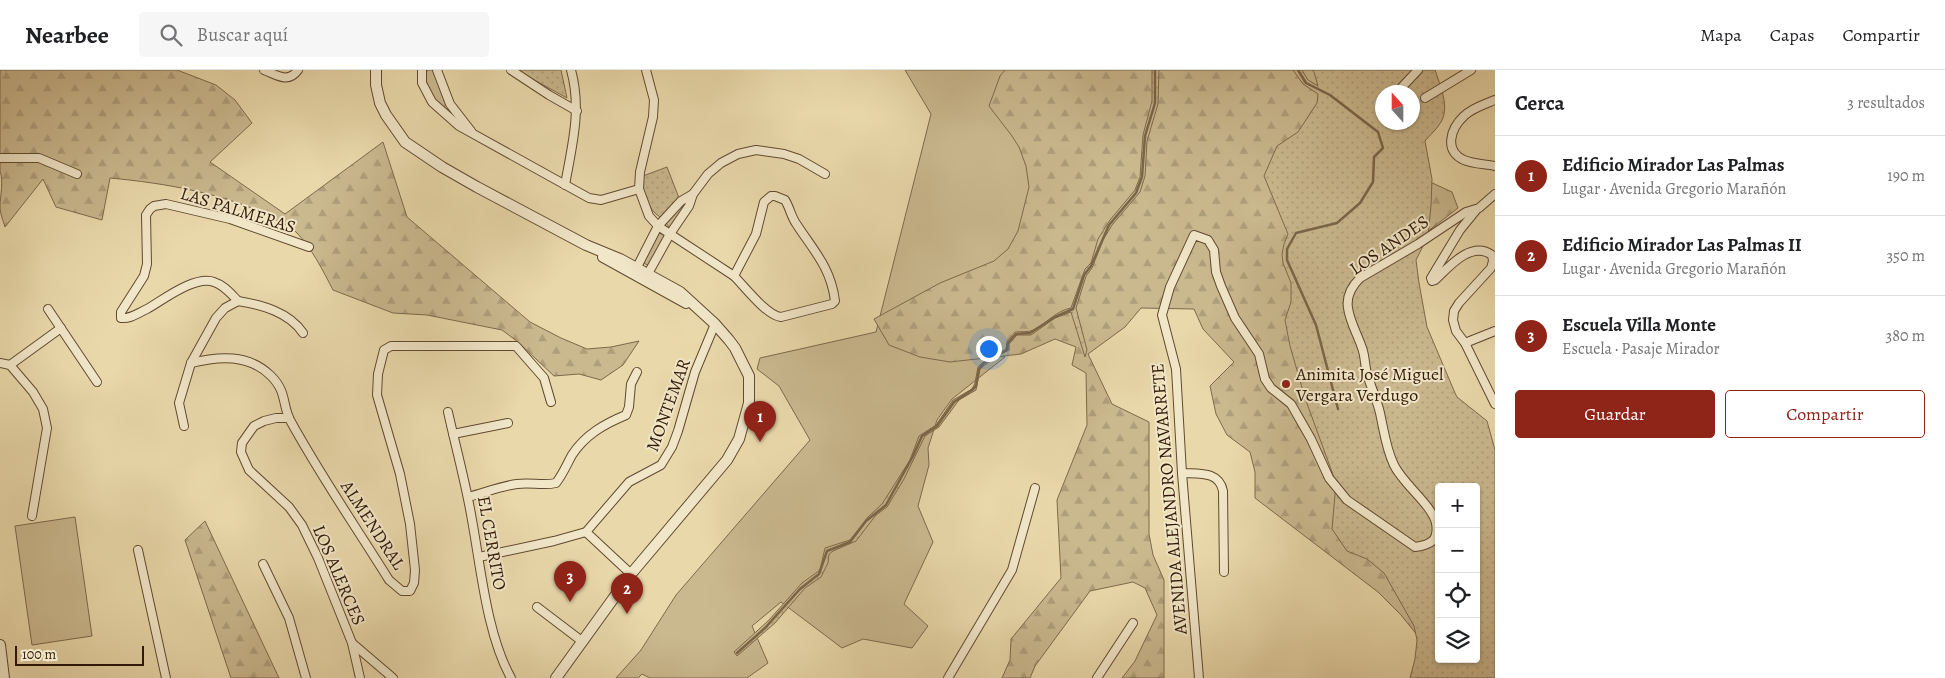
<!DOCTYPE html>
<html lang="es">
<head>
<meta charset="utf-8">
<style>
  body { margin:0; font-family:Alegreya,serif; background:#f6f6f6; color:#202124 }
  .controls { position:absolute; right:15px; bottom:15px; display:grid; overflow:hidden; border-radius:5px; box-shadow:0 1px 4px #0004 }
  .controls button { width:45px; height:45px; display:grid; place-items:center; padding:0; border:0; border-bottom:1px solid #e0e0e0; background:#fff; color:#202124; font:25px sans-serif }
  .compass { position:absolute; left:1375px; top:15px; width:45px; height:45px; border-radius:50%; background:#fff; box-shadow:0 1px 4px #0004; rotate:339deg }
  .scale { position:absolute; left:15px; bottom:12px; width:129px; box-sizing:border-box; padding-left:5px; border:2px solid #321a07; border-top:0; font-size:14px; line-height:18px; white-space:nowrap; color:#321a07; -webkit-text-stroke:4px #f1e6c8; paint-order:stroke }
  .you { position:absolute; left:988px; top:278px; width:18px; height:18px; margin:-12px; border:4px solid #fff; border-radius:50%; background:#1a73e8; box-shadow:0 0 0 8px #1a73e833 }
  .badge { display:grid; place-items:center; width:32px; height:32px; border-radius:50%; background:#8f2418; color:#fff; font-size:16px; font-weight:700 }
  .pin { position:absolute; translate:-50% -41px; filter:drop-shadow(0 1px 2px #0008) }
  .pin::after { content:''; position:absolute; top:26px; width:18px; height:15px; background:inherit; clip-path:polygon(0 0,100% 0,50% 100%) }
  .list { margin:0; padding:0; list-style:none }
  h2 { display:flex; justify-content:space-between; align-items:center; height:65px; margin:0; padding:0 20px; font-size:21px }
  h2 small { font-size:16px; font-weight:400; color:#757577 }
  .list li { display:grid; grid-template-columns:32px 1fr auto; gap:15px; align-items:center; box-sizing:border-box; height:80px; padding:0 20px; border-top:1px solid #e0e0e0 }
  .list b { display:block; font-size:19px; white-space:nowrap }
  .list p { margin:0; font-size:16px; white-space:nowrap; color:#757577 }
  .list em { font-size:16px; font-style:normal; color:#757577 }
  .actions { display:flex; gap:10px; padding:15px 20px }
  .actions a { flex:1; padding:11px 0; border:1px solid #8f2418; border-radius:5px; text-align:center; font-size:18px; color:#8f2418 }
  .actions .main { background:#8f2418; color:#fff }
  .icon { flex:none; width:28px; height:28px; fill:none; stroke:currentColor; stroke-width:2; stroke-linecap:round; stroke-linejoin:round }
  .map { position:relative; flex:none; width:1495px; height:608px; overflow:hidden }
  header { display:flex; align-items:center; gap:30px; box-sizing:border-box; height:70px; padding:0 25px; background:#fff; border-bottom:1px solid #e0e0e0 }
  header strong { font-size:24px }
  nav { display:flex; gap:28px; margin-inline-start:auto; font-size:18px }
  .search { width:350px; height:45px; background:#f6f6f6; display:flex; align-items:center; gap:12px; box-sizing:border-box; padding:0 18px; border-radius:5px; color:#757577; font-size:19px }
  main { display:flex }
  aside { flex:1; background:#fff }
  .map>svg:first-child { display:block }
</style>
</head>
<body>
<header>
<strong>Nearbee</strong>
<div class="search"><svg class="icon" aria-label="search" viewBox="0 0 24 24"><circle cx="10" cy="10" r="6"/><path d="M15 15l6 6"/></svg>Buscar aquí</div>
<nav><a>Mapa</a><a>Capas</a><a>Compartir</a></nav>
</header>
<main>
<div class="map">
<svg width="1495" height="608" viewBox="0 0 1495 608">
  <defs>
    <pattern id="forest-firs" width="22" height="20" patternUnits="userSpaceOnUse" patternTransform="scale(1.25)"><rect width="22" height="20" fill="#cab88e"/><path d="M5 1l3.5 6h-7zM16 11l3.5 6h-7z" fill="#ae9e79"/></pattern>
    <pattern id="park-dots" width="8" height="8" patternUnits="userSpaceOnUse" patternTransform="scale(1.25)"><rect width="8" height="8" fill="#cab88e"/><path d="M2 2h.1M6 6h.1" fill="none" stroke="#ae9e79" stroke-width="1.8" stroke-linecap="round"/></pattern>
  </defs>
  <rect width="100%" height="100%" fill="#e9d8aa"/>
  <filter id="stains"><feTurbulence type="fractalNoise" baseFrequency=".004" numOctaves="4"/><feColorMatrix values="0 0 0 0 .2 0 0 0 0 .09 0 0 0 0 .02 0 0 0 .5 -.17"/></filter>
  <radialGradient id="worn" r=".72"><stop offset=".6" stop-color="#630" stop-opacity="0"/><stop offset="1" stop-color="#630" stop-opacity=".3"/></radialGradient>
  <!-- grass -->
  <g fill="#cab88e" stroke="#7e694a">
    <path d="M427,0H435L447,34L442,38C431,27 424,16 427,0Z"/>
    <path d="M905,0H1011L1016,63L1034,118L1023,163L970,281L1005,287L952,329L937,350L928,378L929,395L918,436L933,472L904,534L928,556L912,578L863,569L842,578L781,532L752,556L768,593L747,608H650L642,604L638,608H616L641,580L676,525L810,370L779,316L757,299L760,288L876,262L931,44Z"/>
    <path d="M684,134L686,135L670,158L666,153Z"/>
    <path d="M659,163L664,165L665,167L648,195L643,193L657,164Z"/>
    <path d="M75,447L92,566L32,575L15,456Z"/>
  </g>
  <!-- forest -->
  <g fill="url(#forest-firs)" stroke="#7e694a" fill-rule="evenodd">
    <path d="M0,0H177L216,15L235,30L252,53L210,92L285,144L383,72L407,147L530,252L561,268L587,279L611,277L639,271L623,295L601,310L579,304L554,306L518,272L502,260L427,245L393,243L333,220C323,201 312,178 296,162C292,158 285,155 280,152C232,124 164,113 110,108L102,150L56,137L43,109L5,157C3,150 0,144 0,137C0,126 4,111 0,101Z"/>
    <path d="M1005,0H1338L1382,52L1428,111L1452,122L1458,138L1374,203L1481,377L1495,608H1444L1422,571L1401,545L1378,522L1255,428V402L1250,382L1227,365L1216,344L1210,316L1234,292L1203,259L1194,239L1141,238L1125,257L1088,284L1112,334L1149,352V464L1153,485L1164,510V608H1122L1135,591L1157,545L1145,518L1133,512L1090,521L1035,596L1030,608H1002L1010,590L1011,569L1061,508L1057,430L1087,355L1086,303L1072,295L1076,277L1055,269L1021,284L950,292L920,287L889,275L874,249L940,213L994,191L1008,179L1018,161L1029,117L1026,96L1019,77L1012,66L989,36L1000,6ZM1439,417H1476V589H1439Z"/>
    <path d="M205,451L279,608H231L185,470Z"/>
  </g>
  <!-- park -->
  <g fill="url(#park-dots)" stroke="#7e694a" fill-rule="evenodd">
    <path d="M516,0H561L567,28Z"/>
    <path d="M1152,0H1159L1158,34L1147,71L1145,106L1140,122L1112,155L1103,170L1092,198L1086,206L1076,238L1087,280L1085,287L1071,242L1055,248L1031,265H1017L1009,274V280L996,286L980,299L976,320L959,330L939,357L925,366L904,409L887,437L876,445L856,471L833,481L829,484L828,493L821,507L805,518L775,553L737,586L734,582L769,550L802,513L820,500L825,478L850,470L868,447L882,434L910,390L919,366L936,355L953,330L972,319L975,313L978,297L982,293L1006,279L1007,272L1015,262C1023,261 1029,263 1035,259C1048,252 1056,241 1071,238L1085,199L1091,193L1098,169L1110,150L1135,120L1140,107L1143,65L1152,31Z"/>
    <path d="M1293,0H1302L1308,10L1318,16L1314,2L1312,0H1435C1440,15 1450,37 1441,52C1437,59 1430,65 1425,71L1432,109L1431,136L1428,166L1416,190L1419,213L1427,257L1455,323L1457,327L1487,351L1495,380V608H1410L1415,589L1417,570L1414,556L1384,503L1367,489L1347,481L1332,459L1336,413L1305,328L1290,276L1285,250L1291,232V213L1283,193L1282,184L1284,174L1288,164L1264,106L1277,76L1298,62L1317,33L1318,24L1303,14ZM1382,22H1412V52H1382ZM1439,417H1476V589H1439Z"/>
    <path d="M667,97L679,128L660,147C648,140 641,120 643,106Z"/>
  </g>
  <g fill="none" stroke-linecap="round" stroke-linejoin="round">
    <!-- stream -->
    <g stroke="#7b6548" stroke-width="2.5">
      <path d="M1298,0L1306,13L1330,25L1378,62L1383,78L1374,87L1373,112L1360,133L1337,153L1296,163L1287,179V190L1316,255L1338,339"/>
      <path d="M737,583L765,558L800,519L819,504L827,481L850,472L866,451L886,435L913,386L922,366L937,356L954,332L972,320L976,316L979,299L984,293L1007,280L1008,273L1016,264L1030,263L1055,247L1073,239L1084,205L1091,196L1109,155L1136,123L1142,107L1145,66L1155,33V0"/>
    </g>
    <!-- minor casing -->
    <g stroke="#604a30" stroke-width="10">
      <g id="minor">
        <path d="M264,0C277,5 288,14 298,0"/>
        <path d="M422,0V13L432,32L459,56L589,128L601,130L639,119"/>
        <path d="M437,0L450,34L471,61"/>
        <path d="M511,0L549,25L577,41"/>
        <path d="M646,0L654,30L653,47L640,102L639,119L649,146L658,156L670,164L734,206"/>
        <path d="M1402,17L1418,0"/>
        <path d="M1425,28L1471,0"/>
        <path d="M1495,30C1485,34 1472,38 1464,46C1450,59 1444,81 1464,90C1473,94 1486,94 1495,96"/>
        <path d="M0,88H39L77,104"/>
        <path d="M565,115C572,75 582,40 571,0"/>
        <path d="M771,126H775L785,130C790,138 791,147 797,155C814,181 831,198 835,231L832,234L781,247C767,246 745,217 734,206L756,164L764,132Z"/>
        <path d="M1477,139L1460,160L1431,208L1432,211L1435,210C1449,197 1471,170 1492,185L1493,191L1491,198L1459,233L1454,241L1453,250L1456,261L1465,273L1495,334"/>
        <path d="M635,201L658,156L681,131L693,124"/>
        <path d="M645,209L670,164L689,136L693,124L708,104L721,93L738,84L756,80L784,84L799,89L825,104"/>
        <path d="M238,231C231,224 224,215 214,212C195,205 163,230 147,239C138,243 131,249 121,248V242L144,206L147,194L146,145L150,139L154,136L166,134L230,149L309,177"/>
        <path d="M238,231C262,235 289,242 303,263"/>
        <path d="M48,239L97,312"/>
        <path d="M1465,273L1495,261"/>
        <path d="M0,293L10,295L33,322L43,339L47,358L32,446"/>
        <path d="M191,293C219,286 248,284 270,305C287,321 282,334 290,350C320,405 356,457 389,510L402,521H410L414,513L415,500L410,454L400,404L377,325L378,304L384,280L391,276H516L544,308L551,332"/>
        <path d="M10,295L61,258"/>
        <path d="M448,342C456,378 466,414 472,450C481,499 487,565 511,608"/>
        <path d="M289,348H276L264,351L254,356L242,373L241,382L249,400L289,437L302,455L318,488L352,573L360,608"/>
        <path d="M184,356L179,333L191,293L216,248L225,238L238,231"/>
        <path d="M453,364L508,353"/>
        <path d="M1182,403C1200,404 1219,401 1223,421L1224,502"/>
        <path d="M468,427C484,423 501,416 517,414C531,412 543,416 556,413C563,404 567,394 572,385C585,365 604,354 626,345L629,337L631,314L637,302"/>
        <path d="M586,462L631,504"/>
        <path d="M138,480L166,608"/>
        <path d="M479,487L554,471L586,462L629,412L661,395L672,377L678,361L695,302L715,254"/>
        <path d="M263,494L289,548L306,608"/>
        <path d="M537,537L583,572"/>
        <path d="M352,573L393,608"/>
        <path d="M948,608L1012,500L1035,418"/>
        <path d="M1097,608L1133,553"/>
        <path d="M1199,608L1182,403L1176,299L1162,245L1170,217L1194,165L1208,170L1214,180L1216,202L1221,216L1235,248L1259,284L1265,309L1271,318L1291,334L1311,369L1329,408L1347,430L1415,477C1430,475 1439,471 1436,453C1432,435 1403,414 1394,395C1386,379 1384,361 1380,343C1377,330 1371,317 1367,304C1365,296 1365,288 1363,281C1359,267 1350,253 1348,238C1346,226 1352,216 1360,208L1418,174L1466,142L1479,138L1495,124"/>
      </g>
    </g>
    <!-- tertiary casing -->
    <g stroke="#604a30" stroke-width="12">
      <g id="tertiary">
        <path d="M376,0V15L380,33L386,45L405,72L442,97L477,117L586,175L620,189L680,222L715,254L729,270L735,278L749,306V333L739,369L727,390L631,504L556,608"/>
        <path d="M603,187L686,233"/>
        <path d="M0,575L4,608"/>
      </g>
    </g>
    <!-- minor -->
    <use href="#minor" stroke="#f1e6c8" stroke-width="8"/>
    <!-- tertiary -->
    <use href="#tertiary" stroke="#f1e6c8" stroke-width="10"/>
  </g>
  <!-- markers -->
  <circle fill="#8f2418" stroke="#f1e6c8" stroke-width="2" cx="1286" cy="314" r="5"/>
  <g text-anchor="middle" dominant-baseline="central" stroke-width="4" stroke-linejoin="round" paint-order="stroke">
    <!-- street labels -->
    <g font-size="18" fill="#321a07" stroke="#f1e6c8">
      <text transform="translate(238 140) rotate(17)">LAS PALMERAS</text>
      <text transform="translate(1389 175) rotate(-34)">LOS ANDES</text>
      <text transform="translate(668 335) rotate(-70)">MONTEMAR</text>
      <text transform="translate(1169 429) rotate(-95)">AVENIDA ALEJANDRO NAVARRETE</text>
      <text transform="translate(373 455) rotate(57)">ALMENDRAL</text>
      <text transform="translate(492 473) rotate(80)">EL CERRITO</text>
      <text transform="translate(339 505) rotate(67)">LOS ALERCES</text>
    </g>
    <!-- poi labels -->
    <g font-size="18" fill="#321a07" stroke="#f1e6c8" text-anchor="start">
      <text x="1296" y="304">Animita José Miguel<tspan x="1296" dy="21">Vergara Verdugo</tspan></text>
    </g>
  </g>
  <rect width="100%" height="100%" filter="url(#stains)"/>
  <rect width="100%" height="100%" fill="url(#worn)"/>
</svg>
<div class="controls">
<button>+</button>
<button>−</button>
<button><svg class="icon" aria-label="locate" viewBox="0 0 24 24"><circle cx="12" cy="12" r="6"/><path d="M12 2v4M12 18v4M2 12h4M18 12h4"/></svg></button>
<button><svg class="icon" aria-label="layers" viewBox="0 0 24 24"><path d="M12 4l9 5-9 5-9-5zM3 14l9 5 9-5"/></svg></button>
</div>
<svg class="compass" viewBox="-18 -18 36 36"><path d="M0-13l5 13h-10z" fill="#e53935"/><path d="M0 13l5-13h-10z" fill="#757577"/></svg>
<div class="scale">100 m</div>
<div class="you"></div>
<div class="pin badge" style="left:760px;top:372px">1</div>
<div class="pin badge" style="left:627px;top:544px">2</div>
<div class="pin badge" style="left:570px;top:532px">3</div>
</div>
<aside>
<h2>Cerca<small>3 resultados</small></h2>
<ul class="list">
<li><span class="badge">1</span><div><b>Edificio Mirador Las Palmas</b><p>Lugar · Avenida Gregorio Marañón</p></div><em>190 m</em></li>
<li><span class="badge">2</span><div><b>Edificio Mirador Las Palmas II</b><p>Lugar · Avenida Gregorio Marañón</p></div><em>350 m</em></li>
<li><span class="badge">3</span><div><b>Escuela Villa Monte</b><p>Escuela · Pasaje Mirador</p></div><em>380 m</em></li>
</ul>
<div class="actions"><a class="main">Guardar</a><a>Compartir</a></div>
</aside>
</main>
</body>
</html>
